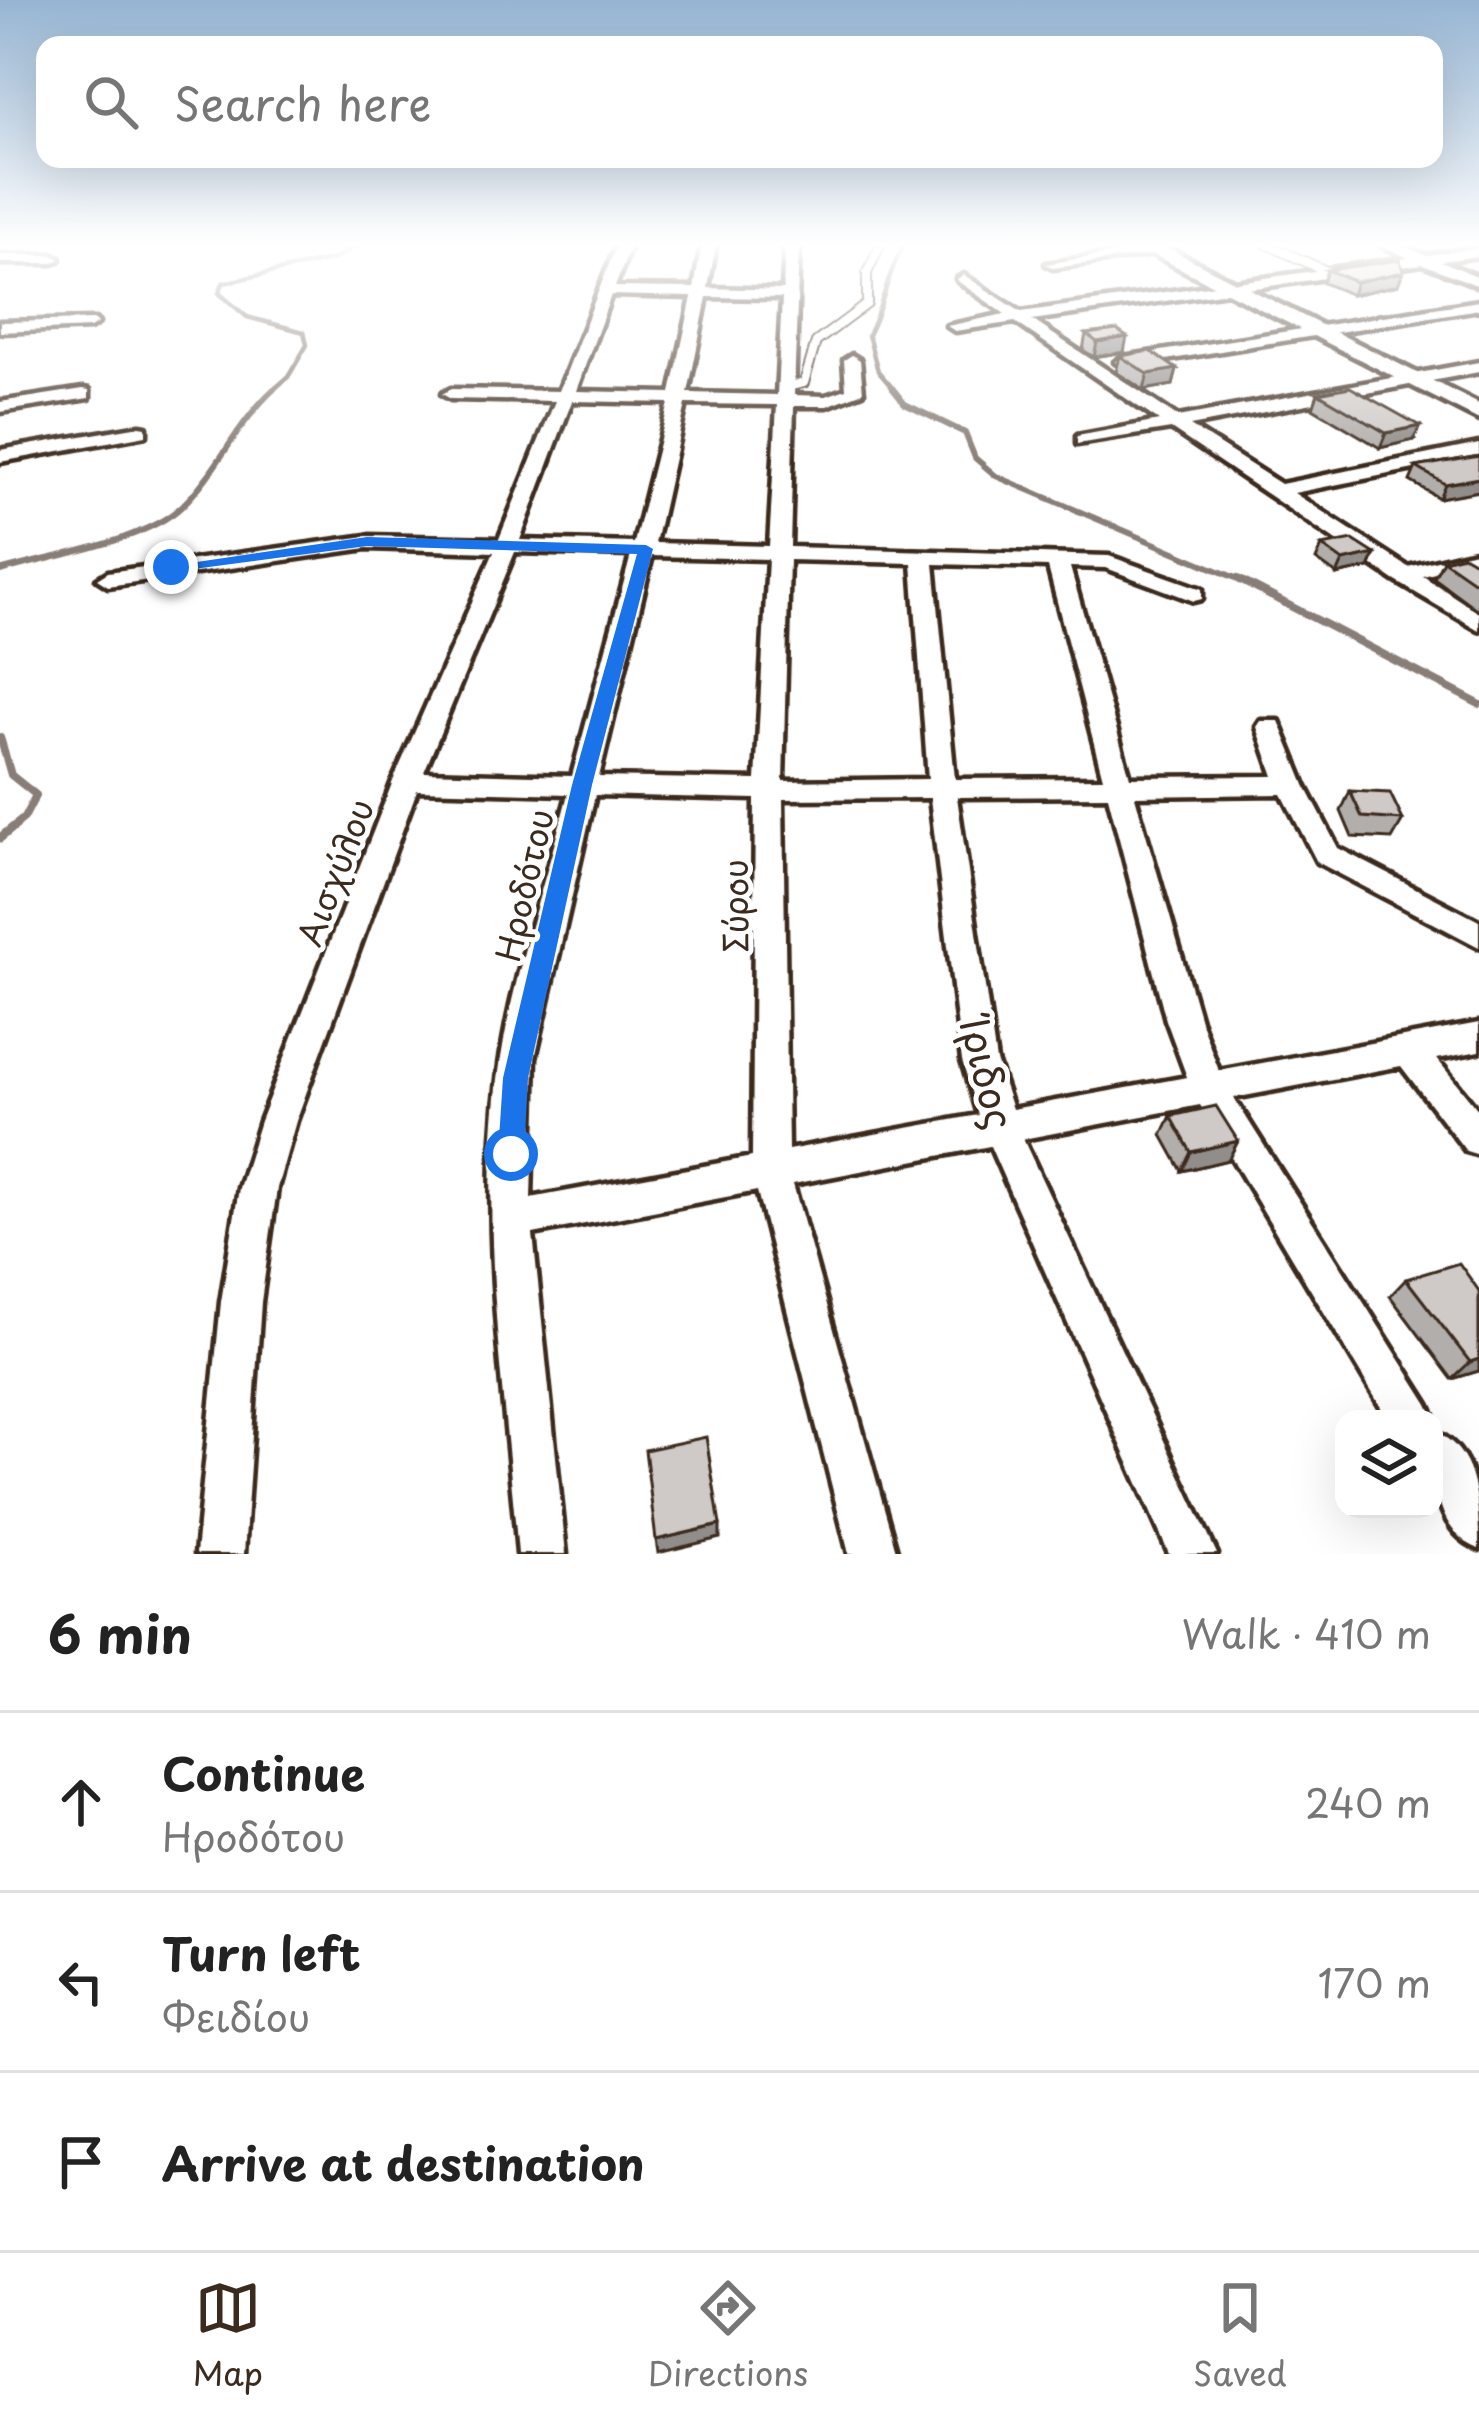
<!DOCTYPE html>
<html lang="en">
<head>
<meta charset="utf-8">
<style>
  body { margin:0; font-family:"Playpen Sans",sans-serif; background:#f2f2f2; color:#222 }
  .controls { position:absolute; right:36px; bottom:36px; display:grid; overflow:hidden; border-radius:24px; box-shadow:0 12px 48px #0002 }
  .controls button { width:108px; height:108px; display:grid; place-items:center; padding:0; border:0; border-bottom:3px solid #e0e0e0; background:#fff; color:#222; font:60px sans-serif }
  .stop { position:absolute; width:36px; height:36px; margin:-27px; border:9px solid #1a73e8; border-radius:50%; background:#fff }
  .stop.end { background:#1a73e8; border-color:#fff; box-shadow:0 3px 12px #0008 }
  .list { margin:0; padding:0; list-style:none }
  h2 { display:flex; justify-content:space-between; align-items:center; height:156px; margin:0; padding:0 48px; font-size:51px }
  h2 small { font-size:39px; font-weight:400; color:#767676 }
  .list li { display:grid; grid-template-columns:78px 1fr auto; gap:36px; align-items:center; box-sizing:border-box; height:180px; padding:0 48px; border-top:3px solid #e0e0e0 }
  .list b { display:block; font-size:45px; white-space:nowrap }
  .list p { margin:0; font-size:39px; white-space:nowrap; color:#767676 }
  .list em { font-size:39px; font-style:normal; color:#767676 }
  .icon { flex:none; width:66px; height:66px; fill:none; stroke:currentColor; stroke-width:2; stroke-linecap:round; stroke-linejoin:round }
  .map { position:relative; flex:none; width:1479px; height:1554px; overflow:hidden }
  .search { position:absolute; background:#fff; box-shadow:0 12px 48px #0002; left:36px; right:36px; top:36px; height:132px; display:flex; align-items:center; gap:30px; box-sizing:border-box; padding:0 42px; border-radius:24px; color:#767676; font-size:45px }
  .sheet { height:696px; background:#fff }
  nav { display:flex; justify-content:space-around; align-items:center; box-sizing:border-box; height:168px; border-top:3px solid #e0e0e0; background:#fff; font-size:33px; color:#767676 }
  nav a { display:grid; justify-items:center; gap:6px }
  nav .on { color:#3b2a1e }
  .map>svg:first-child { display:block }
</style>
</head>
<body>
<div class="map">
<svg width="1479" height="1554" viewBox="0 0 1479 1554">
  <rect width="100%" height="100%" fill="#fff"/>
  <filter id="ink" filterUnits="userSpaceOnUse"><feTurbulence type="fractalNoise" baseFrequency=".00833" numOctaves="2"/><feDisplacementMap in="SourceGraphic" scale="24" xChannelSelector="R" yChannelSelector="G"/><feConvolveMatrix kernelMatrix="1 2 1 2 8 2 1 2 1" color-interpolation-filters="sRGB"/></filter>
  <g filter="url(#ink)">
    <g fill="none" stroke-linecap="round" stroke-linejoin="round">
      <!-- stream-far3 -->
      <g stroke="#887e77" stroke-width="4.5">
        <path d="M271,392L288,377L307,345L304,332L247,317L219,293L223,283L334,259L359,244"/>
        <path d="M896,392L878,371L868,335C884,305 887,272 905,244"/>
      </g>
      <!-- stream-far2 -->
      <g stroke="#887e77" stroke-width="6">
        <path d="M893,389L905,404L965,433L975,458L996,476L1245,582"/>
        <path d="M0,571C51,556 145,542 182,506C218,471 237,423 274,389"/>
      </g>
      <!-- stream-far1 -->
      <g stroke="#887e77" stroke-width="8">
        <path d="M1238,579L1479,704"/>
        <path d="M0,737L11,775L36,795L24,818L12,828"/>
      </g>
      <!-- stream -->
      <path stroke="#887e77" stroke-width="9" d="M0,838L16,825"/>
      <!-- service casing -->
      <g stroke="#3b2a1e" stroke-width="12">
        <g id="service">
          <path d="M1266,244L1333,274"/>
          <path d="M786,387L804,383L816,342L867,304V273L881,244"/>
        </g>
      </g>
      <!-- minor casing -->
      <g stroke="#3b2a1e" stroke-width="9">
        <g id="minor">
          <path d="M617,244H631L615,287L694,288L702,244H716L708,288L783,290L785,244H799L794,395L826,396L846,389L844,360L852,355L860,360L863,392L827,406H794L790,547L1109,556L1202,589V599L1194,601L1106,568L1070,567L1130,777L1274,776L1257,727L1261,721H1279L1305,785L1338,848L1479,921V947L1317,862L1282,794L1135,796L1200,1020L1219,1071L1479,1023V1051L1437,1059L1479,1111V1155L1466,1151L1401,1066L1234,1098L1428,1404L1435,1419L1434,1421L1388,1419L1200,1105L1023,1139L1217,1554H1169L990,1146L793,1184L897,1554H849L757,1191L533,1234L566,1554H518C505,1397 479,1236 498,1079C510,983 544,887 568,794L417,790L296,1121L277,1188L261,1302L244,1554H196L221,1302L239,1188L260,1121L393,781L494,552L367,548L108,586L97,579L108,572L367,536L499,539L555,401L451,399L442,394L451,389L559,391ZM611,295L692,297L671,393L576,391ZM707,297L782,298L777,395L688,393ZM572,401L669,403L634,543L520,540ZM686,404L777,405L769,546L655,543ZM515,552L631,555L572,776L424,772ZM652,556L768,559L756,780L599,777ZM789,560L912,563L928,779L783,781ZM934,564L1048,567L1103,778L955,779ZM595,795L755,799L752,1157L531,1198L535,1058ZM1108,796L1166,1020L1187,1077L1012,1109L996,1061L957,797ZM930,798L962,1061L978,1115L788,1150L783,799Z"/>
          <path d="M1379,244H1397L1426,255L1479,248V256L1441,261L1479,277V286L1423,264L1032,320L1178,417L1479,362V372L1190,426L1281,484L1479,444V456L1294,493L1408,567L1479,550V562L1423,576L1479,613V630L1394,580L1171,429L1077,444V436L1159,421L1015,322L955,331L947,326L1005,314L959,282L957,279L964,275L1021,312L1408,258Z"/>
          <path d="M1158,246L1163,253L1053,268L1046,264Z"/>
          <path d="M0,255H53L60,259L53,263H0Z"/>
          <path d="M1479,301V309L1123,367L1115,362L1123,357Z"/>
          <path d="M95,320L98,323L90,328L0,332V322Z"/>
          <path d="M83,389L89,390V398L0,412V402Z"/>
          <path d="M140,426L146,427V435L0,462V450Z"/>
          <path d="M1434,1431C1479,1451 1479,1506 1479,1549C1432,1530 1434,1474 1434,1431Z"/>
        </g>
      </g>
      <!-- tertiary casing -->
      <g stroke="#3b2a1e" stroke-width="9">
        <path id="tertiary" d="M1152,246H1164L1479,404V420L1152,254Z"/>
      </g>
      <!-- service -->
      <use href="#service" stroke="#fff" stroke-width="8"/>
      <!-- minor -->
      <use href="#minor" fill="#fff" fill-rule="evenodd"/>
      <!-- tertiary -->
      <use href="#tertiary" fill="#fff" fill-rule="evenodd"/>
    </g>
    <!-- wall -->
    <g fill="#b2aeab" stroke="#3b2a1e" stroke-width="3">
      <path d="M1327,270L1398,285L1352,295L1323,283Z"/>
      <path d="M1086,334L1124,352L1094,357L1083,350Z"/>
      <path d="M1120,356L1177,369L1173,385L1144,390L1116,372Z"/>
      <path d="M1318,393L1414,440L1380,448L1313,408Z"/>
      <path d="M1479,456L1439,498L1410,481L1416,467Z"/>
      <path d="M1322,546L1375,554L1369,568L1337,575L1316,560Z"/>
      <path d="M1443,560L1479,562V611L1434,578Z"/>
      <path d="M1350,791L1403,820L1392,839L1352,837L1341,811Z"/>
      <path d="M1171,1116L1238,1141L1228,1160L1182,1171L1162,1135Z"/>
      <path d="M1406,1279L1479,1291V1371L1452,1379L1390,1296Z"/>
    </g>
    <!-- shaded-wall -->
    <g fill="#918d8b" stroke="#3b2a1e" stroke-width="3">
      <path d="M1403,272L1398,285L1352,295L1356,282Z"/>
      <path d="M1127,337L1124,352L1094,357L1097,342Z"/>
      <path d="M1177,369L1173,385L1144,390L1148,374Z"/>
      <path d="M1420,426L1414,440L1380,448L1386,433Z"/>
      <path d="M1479,478V491L1439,498L1445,484Z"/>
      <path d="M1375,554L1369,568L1337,575L1343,561Z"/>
      <path d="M1238,1141L1228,1160L1182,1171L1191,1152Z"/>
      <path d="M1479,1359V1371L1452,1379L1470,1362Z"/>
      <path d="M720,1525V1538L658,1553L656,1540Z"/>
    </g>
    <!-- building -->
    <g fill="#cfcac7" stroke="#3b2a1e" stroke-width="3">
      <path d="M1400,260L1403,272L1356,282L1327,270Z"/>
      <path d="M1117,330L1127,337L1097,342L1086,334Z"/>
      <path d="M1150,351L1177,369L1148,374L1120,356Z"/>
      <path d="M1350,387L1420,426L1386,433L1318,393Z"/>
      <path d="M1479,456V478L1445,484L1416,467Z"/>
      <path d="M1353,540L1375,554L1343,561L1322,546Z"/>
      <path d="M1463,555L1475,562H1479V585L1443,560Z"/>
      <path d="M1350,791L1390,793L1403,820L1362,817Z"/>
      <path d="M1216,1106L1238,1141L1191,1152L1171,1116Z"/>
      <path d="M1459,1263L1479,1291V1359L1470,1362L1406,1279Z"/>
      <path d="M706,1437L720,1525L656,1540L645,1450Z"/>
    </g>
  </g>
  <!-- sky -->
  <linearGradient id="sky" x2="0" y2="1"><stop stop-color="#96b5d3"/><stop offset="0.53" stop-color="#fff"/><stop offset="1" stop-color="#fff" stop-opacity="0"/></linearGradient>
  <rect width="1479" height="462" fill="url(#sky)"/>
  <!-- route -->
  <path fill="#1a73e8" d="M367,537L646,545L653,549L592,785L528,1078L524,1154L521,1162L511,1166L502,1162L498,1154L503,1078L572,785L637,554L367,546L171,572L163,567Z"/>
  <g text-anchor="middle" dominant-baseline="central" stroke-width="10" stroke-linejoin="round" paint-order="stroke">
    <!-- street labels -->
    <g font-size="33" fill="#3b2a1e" stroke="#fff">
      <text transform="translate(334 872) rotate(-69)">Αισχύλου</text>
      <text transform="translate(523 885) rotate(-77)">Ηροδότου</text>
      <text transform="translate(734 906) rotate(-90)">Σύρου</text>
    </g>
    <!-- near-street labels -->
    <g font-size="39" fill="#3b2a1e" stroke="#fff">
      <text transform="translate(989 1073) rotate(76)">Ίριδος</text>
    </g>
  </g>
</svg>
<div class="controls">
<button><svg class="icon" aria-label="layers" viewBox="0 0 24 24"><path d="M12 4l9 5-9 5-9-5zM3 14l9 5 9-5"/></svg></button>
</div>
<div class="stop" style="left:511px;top:1154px"></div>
<div class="stop end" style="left:171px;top:567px"></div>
<div class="search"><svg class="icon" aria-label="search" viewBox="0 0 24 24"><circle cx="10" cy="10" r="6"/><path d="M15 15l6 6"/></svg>Search here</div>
</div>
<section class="sheet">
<h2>6 min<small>Walk · 410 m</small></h2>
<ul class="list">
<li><svg class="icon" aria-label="ahead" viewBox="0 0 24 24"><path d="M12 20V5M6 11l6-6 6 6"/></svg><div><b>Continue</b><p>Ηροδότου</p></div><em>240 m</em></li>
<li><svg class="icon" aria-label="left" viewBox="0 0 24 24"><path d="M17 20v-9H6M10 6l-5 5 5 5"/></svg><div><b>Turn left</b><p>Φειδίου</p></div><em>170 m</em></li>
<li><svg class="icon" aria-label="arrive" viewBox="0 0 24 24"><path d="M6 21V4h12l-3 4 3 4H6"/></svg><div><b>Arrive at destination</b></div></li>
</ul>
</section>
<nav>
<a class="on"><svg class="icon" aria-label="map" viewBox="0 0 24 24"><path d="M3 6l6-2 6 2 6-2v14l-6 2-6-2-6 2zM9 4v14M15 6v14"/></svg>Map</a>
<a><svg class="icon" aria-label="directions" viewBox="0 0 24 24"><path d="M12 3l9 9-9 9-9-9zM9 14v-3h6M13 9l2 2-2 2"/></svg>Directions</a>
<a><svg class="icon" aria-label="saved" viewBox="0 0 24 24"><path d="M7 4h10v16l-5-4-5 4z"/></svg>Saved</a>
</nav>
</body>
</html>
